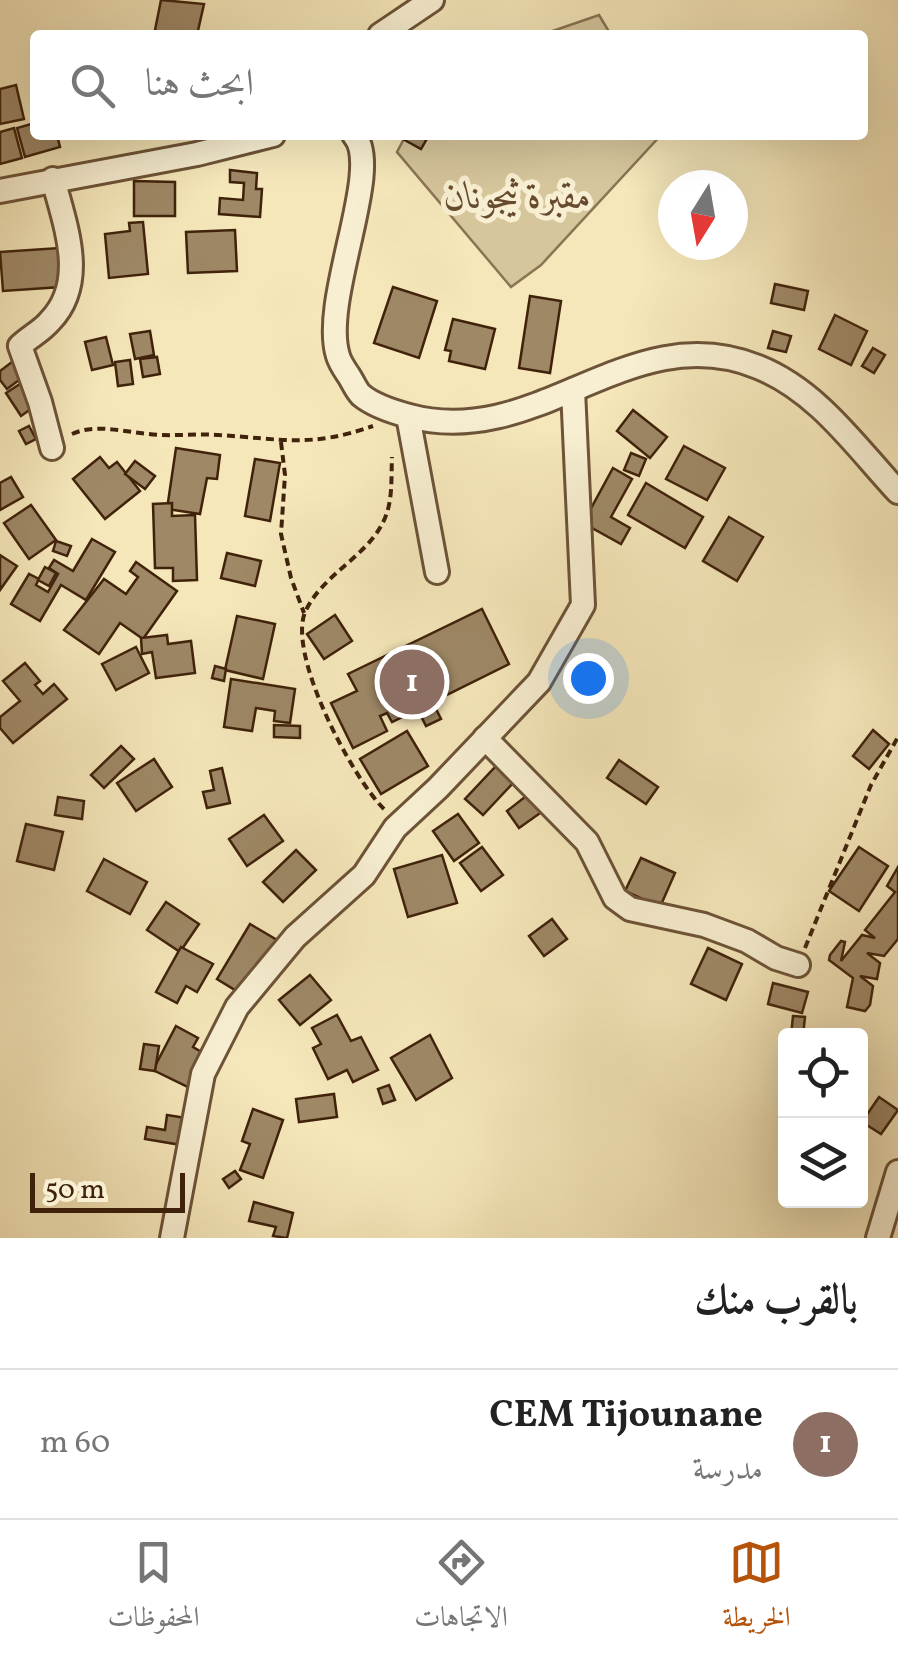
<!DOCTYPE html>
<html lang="ar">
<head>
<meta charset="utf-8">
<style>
  body { margin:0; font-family:Vollkorn,Amiri,serif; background:#f6f6f6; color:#222; direction:rtl }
  .controls { position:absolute; right:30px; bottom:30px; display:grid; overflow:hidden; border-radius:10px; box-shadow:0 10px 40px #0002 }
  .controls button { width:90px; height:90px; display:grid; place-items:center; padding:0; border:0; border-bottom:2px solid #e0e0e0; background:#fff; color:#222; font:50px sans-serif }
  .compass { position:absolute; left:658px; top:170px; width:90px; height:90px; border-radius:50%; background:#fff; box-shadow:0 10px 40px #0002; rotate:191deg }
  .scale { position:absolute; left:30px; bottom:25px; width:155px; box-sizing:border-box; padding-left:10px; border:5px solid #40220b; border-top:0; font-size:28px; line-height:35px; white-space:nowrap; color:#40220b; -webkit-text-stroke:8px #f8efd2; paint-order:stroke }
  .you { position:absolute; left:588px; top:678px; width:35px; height:35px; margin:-25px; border:8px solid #fff; border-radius:50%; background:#1a73e8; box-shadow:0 0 0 15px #1a73e833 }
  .badge { display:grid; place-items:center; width:65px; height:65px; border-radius:50%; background:#b45309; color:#fff; font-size:32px; font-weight:700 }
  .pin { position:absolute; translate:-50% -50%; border:5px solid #fff; box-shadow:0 2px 10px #0006 }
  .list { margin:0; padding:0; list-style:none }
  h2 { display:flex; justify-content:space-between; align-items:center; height:130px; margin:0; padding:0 40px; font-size:42px }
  h2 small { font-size:32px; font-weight:400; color:#767676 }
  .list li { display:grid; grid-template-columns:65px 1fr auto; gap:30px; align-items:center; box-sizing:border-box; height:150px; padding:0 40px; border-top:2px solid #e0e0e0 }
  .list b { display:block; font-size:38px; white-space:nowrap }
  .list p { margin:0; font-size:32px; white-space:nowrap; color:#767676 }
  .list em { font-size:32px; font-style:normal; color:#767676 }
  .icon { flex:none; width:55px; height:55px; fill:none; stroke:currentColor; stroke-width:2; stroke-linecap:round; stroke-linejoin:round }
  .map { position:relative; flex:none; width:898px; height:1238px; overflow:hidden; direction:ltr }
  .search { position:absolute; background:#fff; box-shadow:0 10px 40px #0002; left:30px; right:30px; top:30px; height:110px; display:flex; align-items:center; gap:25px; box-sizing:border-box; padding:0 35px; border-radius:10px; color:#767676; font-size:38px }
  .sheet { height:280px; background:#fff }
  nav { display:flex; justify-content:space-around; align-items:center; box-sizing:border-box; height:140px; border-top:2px solid #e0e0e0; background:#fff; font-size:28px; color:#767676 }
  nav a { display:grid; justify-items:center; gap:5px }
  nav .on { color:#b45309 }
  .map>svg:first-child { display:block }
</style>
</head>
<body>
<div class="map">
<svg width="898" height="1238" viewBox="0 0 898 1238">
  <rect width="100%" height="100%" fill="#f5e7ba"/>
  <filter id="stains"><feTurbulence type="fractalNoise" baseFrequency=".002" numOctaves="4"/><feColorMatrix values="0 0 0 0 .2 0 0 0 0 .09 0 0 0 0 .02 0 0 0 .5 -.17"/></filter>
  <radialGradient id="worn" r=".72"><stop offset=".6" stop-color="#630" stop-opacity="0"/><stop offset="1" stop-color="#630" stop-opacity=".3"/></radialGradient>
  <!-- green -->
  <g fill="#d6c69c" stroke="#8b7454" stroke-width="2.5">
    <path d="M599,15L611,35H541Z"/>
    <path d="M406,135H661L541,265L511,287L397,152Z"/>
  </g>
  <!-- building -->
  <g fill="#9e8866" stroke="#40220b" stroke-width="2.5">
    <path d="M161,0L204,4L197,35H154Z"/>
    <path d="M16,85L24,119L0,124V89Z"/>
    <path d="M35,123V135H57L60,147L25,157L17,128Z"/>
    <path d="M14,128L22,158L0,164V132Z"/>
    <path d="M402,135H429L421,149L401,138Z"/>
    <path d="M230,170L257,173L256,189H262L260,217L219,214L220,198L243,200L244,183L230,182Z"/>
    <path d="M134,181L175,182V216H134Z"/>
    <path d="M143,222L148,274L109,278L105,234L130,231L129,223Z"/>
    <path d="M235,230L237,271L188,273L186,232Z"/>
    <path d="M59,248L61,287L3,291L0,252Z"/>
    <path d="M775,284L808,291L804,310L771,303Z"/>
    <path d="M393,287L437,301L419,358L374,343Z"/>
    <path d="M530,296L561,301L550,373L519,368Z"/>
    <path d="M835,315L867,331L851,365L819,349Z"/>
    <path d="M453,319L495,329L485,369L449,361L451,351L445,350Z"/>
    <path d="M150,331L154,355L135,359L130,334Z"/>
    <path d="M773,331L791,336L786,352L768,348Z"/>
    <path d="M106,337L113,365L92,370L85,342Z"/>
    <path d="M873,348L885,355L874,373L862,366Z"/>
    <path d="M157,357L160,374L143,377L140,359Z"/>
    <path d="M130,360L133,384L118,386L115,362Z"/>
    <path d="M12,362L23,377L7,389L0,380V371Z"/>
    <path d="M23,382L38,404L21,416L6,393Z"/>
    <path d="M633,410L667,437L650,458L617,431Z"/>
    <path d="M29,426L36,439L26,444L19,431Z"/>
    <path d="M684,446L725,468L707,500L666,479Z"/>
    <path d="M176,448L220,455L217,479L207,478L200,514L167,509Z"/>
    <path d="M631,453L646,459L639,476L624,470Z"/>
    <path d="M100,457L109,468L117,462L140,491L105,519L73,479Z"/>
    <path d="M255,459L280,463L270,521L245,516Z"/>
    <path d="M135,461L155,476L145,489L125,474Z"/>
    <path d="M613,468L632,479L611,517L630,528L621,544L583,523Z"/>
    <path d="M11,477L23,497L0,510V483Z"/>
    <path d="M646,483L703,517L685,548L628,515Z"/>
    <path d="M172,503V516L195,515L197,580L173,581V568H155L153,504Z"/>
    <path d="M31,505L56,540L29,559L4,523Z"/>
    <path d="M729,517L763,537L737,581L703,561Z"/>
    <path d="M92,539L115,552L86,600L61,585L40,621L11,604L29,574L39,579L36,585L48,592L58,574L49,568L54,560L73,571Z"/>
    <path d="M56,541L71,546L67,556L53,551Z"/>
    <path d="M227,553L261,561L255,586L221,578Z"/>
    <path d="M0,555L17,566L0,590Z"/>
    <path d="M136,562L177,591L143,639L120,623L99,654L64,630L104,579L126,594L138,577L130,571Z"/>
    <path d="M45,567L56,573L49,586L38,580Z"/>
    <path d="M482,609L509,664L392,722L387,713L380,716L387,731L353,748L331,703L357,691L348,674Z"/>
    <path d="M335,615L352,641L324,659L307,634Z"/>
    <path d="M237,616L275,624L263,679L225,670Z"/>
    <path d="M167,635L168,644L191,641L195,673L156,678L152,652L142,654L141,638Z"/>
    <path d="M136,647L149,673L116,690L102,664Z"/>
    <path d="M25,663L40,681L35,685L43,694L54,684L67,699L13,743L0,728V717L20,701L3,681Z"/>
    <path d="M215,666L226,669L224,681L212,678Z"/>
    <path d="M231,679L295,689L290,723L274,721L275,711L256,708L252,731L224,727Z"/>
    <path d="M434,705L441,719L426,726L419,712Z"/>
    <path d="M274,725L300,726V738L274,737Z"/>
    <path d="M873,730L889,744L869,769L853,756Z"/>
    <path d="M407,731L428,766L381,794L360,759Z"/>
    <path d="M121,746L134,759L104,788L91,775Z"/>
    <path d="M154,759L172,787L136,811L117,783Z"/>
    <path d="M619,760L658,787L646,804L607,778Z"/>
    <path d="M496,766L514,782L483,815L465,799Z"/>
    <path d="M222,768L230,803L207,808L203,792L214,790L210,771Z"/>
    <path d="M530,793L543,811L519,828L507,811Z"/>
    <path d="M58,797L84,801L82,819L55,815Z"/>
    <path d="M458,814L479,843L454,861L433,831Z"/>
    <path d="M264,815L283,841L247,866L229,839Z"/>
    <path d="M26,824L63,832L54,870L17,861Z"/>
    <path d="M482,847L503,875L481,891L460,863Z"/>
    <path d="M859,847L888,866L859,911L829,891Z"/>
    <path d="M296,850L316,870L283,902L263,882Z"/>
    <path d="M442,855L457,903L408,917L394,869Z"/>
    <path d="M641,858L675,873L660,907L625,891Z"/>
    <path d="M104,859L147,882L130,914L87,891Z"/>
    <path d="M898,867V939L884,956L867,953L880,963L877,979L860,976L873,986L870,1005L865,1011L847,1007L853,978L829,960L830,955L841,941L845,942L841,961L862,935L875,938L865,930L895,892L887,886Z"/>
    <path d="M166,902L199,924L180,952L147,930Z"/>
    <path d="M552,919L567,939L544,956L529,936Z"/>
    <path d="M250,924L277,940L243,995L217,979Z"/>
    <path d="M181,947L213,964L197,992L186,986L177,1003L156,992Z"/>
    <path d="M708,948L742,964L726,1000L691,984Z"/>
    <path d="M310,975L331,1000L300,1025L279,1000Z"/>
    <path d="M773,983L808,992L802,1013L768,1004Z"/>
    <path d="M337,1015L351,1041L361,1037L378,1070L353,1082L347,1070L328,1079L313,1048L321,1044L312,1028Z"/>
    <path d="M793,1016L805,1017L803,1036H791Z"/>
    <path d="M176,1026L198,1038L193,1047L205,1054L188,1087L153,1070Z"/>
    <path d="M430,1035L452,1078L416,1100L391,1058Z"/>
    <path d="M144,1044L159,1046L155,1071L140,1069Z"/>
    <path d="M389,1085L395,1100L383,1104L378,1089Z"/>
    <path d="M334,1094L337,1117L299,1122L296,1099Z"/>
    <path d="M879,1097L898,1110L881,1134L862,1122Z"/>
    <path d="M253,1109L283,1120L263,1178L240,1170L250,1144L242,1141Z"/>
    <path d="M167,1115L186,1118L181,1145L145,1139L147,1127L165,1130Z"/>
    <path d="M235,1171L241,1179L229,1188L223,1179Z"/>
    <path d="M254,1202L293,1213L287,1238L273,1236L276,1227L249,1221Z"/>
  </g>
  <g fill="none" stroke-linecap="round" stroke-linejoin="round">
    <!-- minor casing -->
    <g stroke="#6d5337" stroke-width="28">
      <g id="minor">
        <path d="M380,35L432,0"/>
        <path d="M354,135C384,168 320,300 338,356C340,363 345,370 349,376C353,382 356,390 361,395C374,406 394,412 409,416C539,451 630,315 758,367C818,391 856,447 898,492"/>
        <path d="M0,191L197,154L273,135"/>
        <path d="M408,416L437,572"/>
        <path d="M52,448L40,402L20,346C29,337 42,331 50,321C88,282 65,225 53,179"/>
        <path d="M485,738L587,842L615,898L630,909L704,925L747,941L776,958L798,965"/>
        <path d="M172,1238L203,1074L237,1007L295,937L364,875L395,828L438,788L539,682L583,605L573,390"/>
        <path d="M878,1238L898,1172"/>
      </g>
    </g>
    <!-- path -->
    <g stroke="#40220b" stroke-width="4" stroke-dasharray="8 5" stroke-linecap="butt">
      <path d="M72,434C97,423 123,432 149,434C173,437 196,433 219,435C283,439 310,448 373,426"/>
      <path d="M281,442L285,475L281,534L291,578L304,613"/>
      <path d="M384,809C353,779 285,652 306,610C325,572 369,556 385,518C393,499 391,478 392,457"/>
      <path d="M805,948L871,785L898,737"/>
    </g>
    <!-- minor -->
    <use href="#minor" stroke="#f8efd2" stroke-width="22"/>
  </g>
  <g text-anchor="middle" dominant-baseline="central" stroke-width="10" stroke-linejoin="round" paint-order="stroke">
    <!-- park labels -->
    <g font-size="38" font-style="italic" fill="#664b2f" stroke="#f8efd2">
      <text x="518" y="198">مقبرة ثيجونان</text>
    </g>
  </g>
  <rect width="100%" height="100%" filter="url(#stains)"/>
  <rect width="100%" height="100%" fill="url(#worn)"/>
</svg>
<div class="controls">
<button><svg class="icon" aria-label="locate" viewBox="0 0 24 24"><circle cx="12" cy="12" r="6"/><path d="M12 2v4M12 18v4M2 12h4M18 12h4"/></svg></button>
<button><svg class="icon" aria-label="layers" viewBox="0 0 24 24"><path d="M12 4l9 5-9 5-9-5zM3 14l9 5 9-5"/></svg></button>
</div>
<svg class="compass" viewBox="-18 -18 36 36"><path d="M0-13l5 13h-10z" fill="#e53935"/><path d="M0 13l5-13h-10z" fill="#767676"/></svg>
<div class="scale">50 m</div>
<div class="you"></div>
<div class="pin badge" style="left:412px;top:682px;background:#8d6e63">1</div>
<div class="search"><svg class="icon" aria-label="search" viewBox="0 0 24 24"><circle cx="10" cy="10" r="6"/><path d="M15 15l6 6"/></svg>ابحث هنا</div>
</div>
<section class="sheet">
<h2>بالقرب منك<small></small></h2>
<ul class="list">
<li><span class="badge" style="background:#8d6e63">1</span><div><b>CEM Tijounane</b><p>مدرسة</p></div><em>60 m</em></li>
</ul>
</section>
<nav>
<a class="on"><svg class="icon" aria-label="map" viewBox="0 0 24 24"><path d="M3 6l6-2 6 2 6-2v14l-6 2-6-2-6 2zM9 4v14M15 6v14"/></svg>الخريطة</a>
<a><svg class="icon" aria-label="directions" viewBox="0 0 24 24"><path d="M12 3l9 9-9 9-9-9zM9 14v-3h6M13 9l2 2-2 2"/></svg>الاتجاهات</a>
<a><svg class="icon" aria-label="saved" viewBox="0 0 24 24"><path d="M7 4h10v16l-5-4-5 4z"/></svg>المحفوظات</a>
</nav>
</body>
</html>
